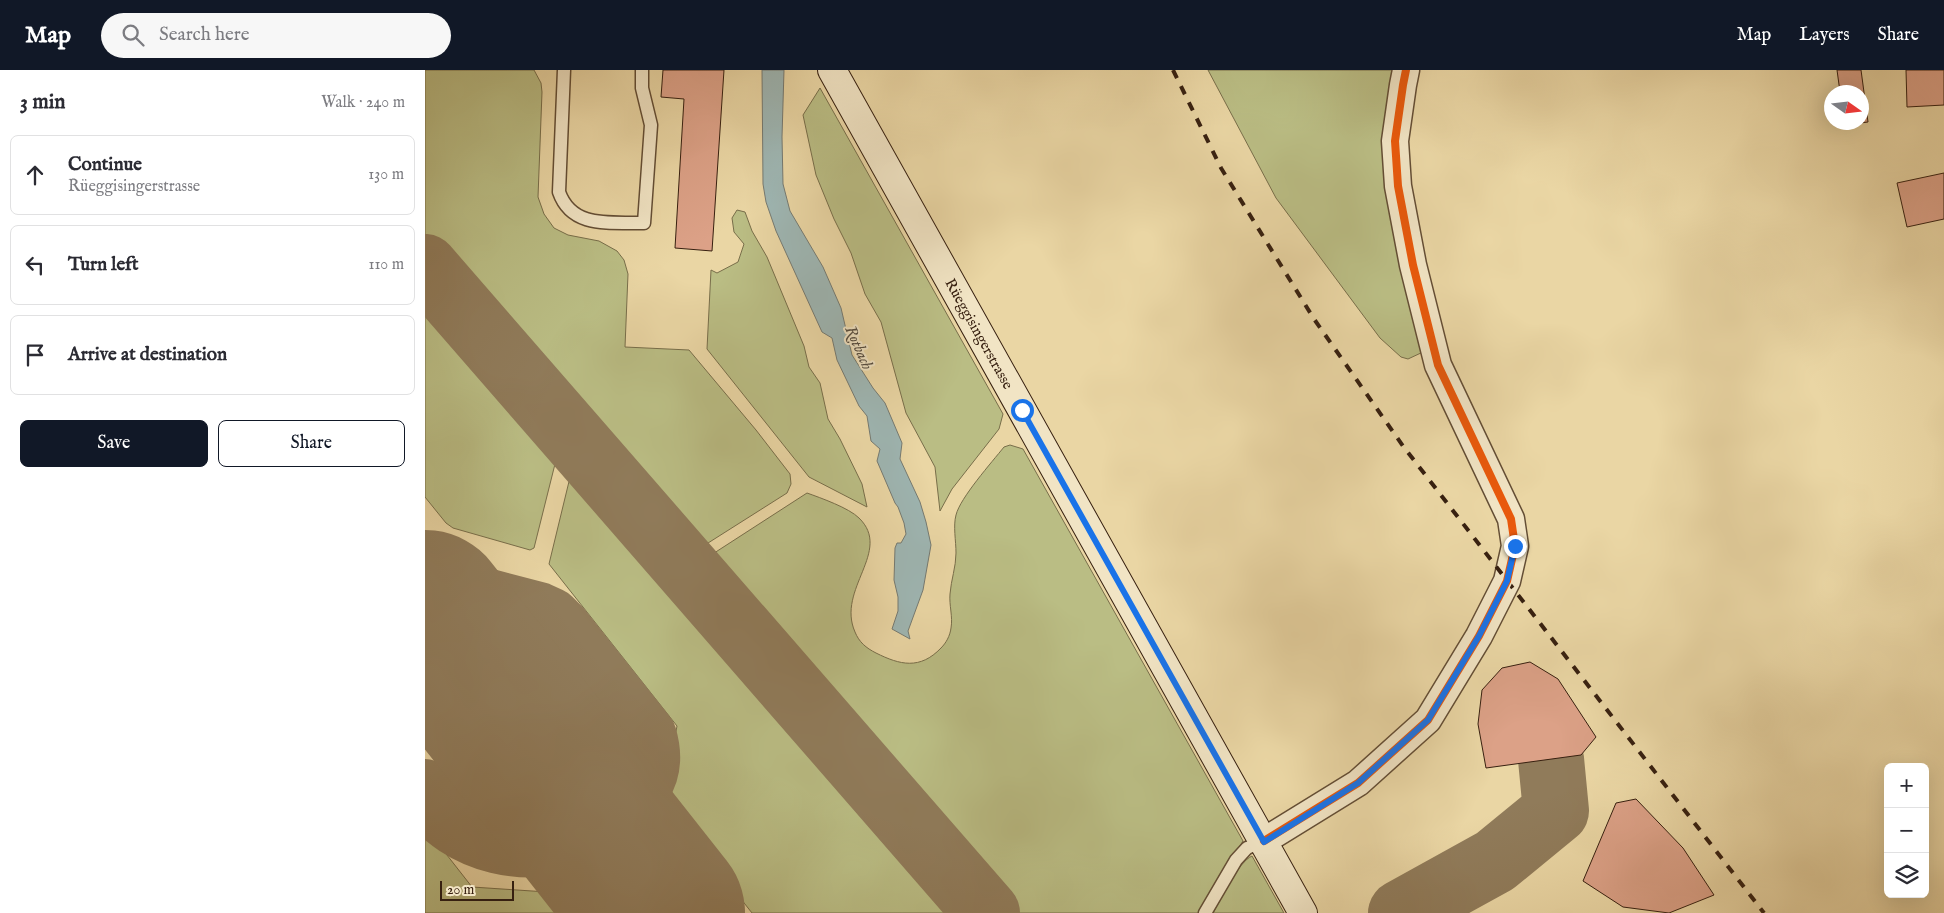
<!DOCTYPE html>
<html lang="en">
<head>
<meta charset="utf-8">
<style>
  body { margin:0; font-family:"IM FELL English",serif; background:#f7f7f7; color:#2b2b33 }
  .controls { position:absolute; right:15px; bottom:15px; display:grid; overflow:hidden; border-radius:8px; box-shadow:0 5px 20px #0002 }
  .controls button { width:45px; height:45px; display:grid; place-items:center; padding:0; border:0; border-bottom:1px solid #e1e1e2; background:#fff; color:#2b2b33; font:25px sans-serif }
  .compass { position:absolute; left:1399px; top:15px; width:45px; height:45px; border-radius:50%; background:#fff; box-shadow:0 5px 20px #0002; rotate:104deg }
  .scale { position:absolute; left:15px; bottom:12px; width:74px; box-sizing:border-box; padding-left:5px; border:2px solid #372010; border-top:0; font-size:14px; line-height:18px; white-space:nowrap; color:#372010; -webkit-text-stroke:4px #f1e4c4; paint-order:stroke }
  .stop { position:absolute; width:15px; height:15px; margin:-11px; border:4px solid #1a73e8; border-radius:50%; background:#fff }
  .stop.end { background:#1a73e8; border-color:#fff; box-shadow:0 1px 5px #0008 }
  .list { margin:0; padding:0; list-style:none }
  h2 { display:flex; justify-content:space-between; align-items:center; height:65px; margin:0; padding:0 20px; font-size:21px }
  h2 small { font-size:16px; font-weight:400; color:#7c7c81 }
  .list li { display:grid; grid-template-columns:32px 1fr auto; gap:15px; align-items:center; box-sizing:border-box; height:80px; margin:0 10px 10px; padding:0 10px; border:1px solid #e1e1e2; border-radius:8px }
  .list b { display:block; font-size:19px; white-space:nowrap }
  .list p { margin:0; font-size:16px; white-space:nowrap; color:#7c7c81 }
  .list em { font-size:16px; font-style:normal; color:#7c7c81 }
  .actions { display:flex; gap:10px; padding:15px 20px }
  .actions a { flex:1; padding:11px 0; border:1px solid #111827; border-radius:8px; text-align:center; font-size:18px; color:#111827 }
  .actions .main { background:#111827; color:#fff }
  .icon { flex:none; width:28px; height:28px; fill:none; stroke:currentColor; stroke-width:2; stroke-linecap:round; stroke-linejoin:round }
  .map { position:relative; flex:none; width:1519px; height:843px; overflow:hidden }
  header { display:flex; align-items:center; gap:30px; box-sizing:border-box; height:70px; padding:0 25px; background:#111827; color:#fff }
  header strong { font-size:24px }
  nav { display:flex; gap:28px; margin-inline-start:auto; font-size:18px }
  .search { width:350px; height:45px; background:#f7f7f7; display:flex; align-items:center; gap:12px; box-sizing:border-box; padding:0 18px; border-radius:28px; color:#7c7c81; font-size:19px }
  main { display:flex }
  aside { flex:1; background:#fff }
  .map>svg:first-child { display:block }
</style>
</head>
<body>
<header>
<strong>Map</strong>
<div class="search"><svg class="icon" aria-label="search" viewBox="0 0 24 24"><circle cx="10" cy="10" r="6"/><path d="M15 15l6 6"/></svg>Search here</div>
<nav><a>Map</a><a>Layers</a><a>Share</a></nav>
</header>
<main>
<aside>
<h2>3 min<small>Walk · 240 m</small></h2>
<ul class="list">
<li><svg class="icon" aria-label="ahead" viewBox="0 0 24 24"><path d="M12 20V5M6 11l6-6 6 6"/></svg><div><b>Continue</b><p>Rüeggisingerstrasse</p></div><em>130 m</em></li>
<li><svg class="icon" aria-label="left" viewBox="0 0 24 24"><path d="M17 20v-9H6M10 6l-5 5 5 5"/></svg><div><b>Turn left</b></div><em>110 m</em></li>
<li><svg class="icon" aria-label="arrive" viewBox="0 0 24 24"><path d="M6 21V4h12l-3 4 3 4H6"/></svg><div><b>Arrive at destination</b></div></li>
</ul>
<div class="actions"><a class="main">Save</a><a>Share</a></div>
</aside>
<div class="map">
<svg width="1519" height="843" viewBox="0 0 1519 843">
  <rect width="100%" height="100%" fill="#ead6a4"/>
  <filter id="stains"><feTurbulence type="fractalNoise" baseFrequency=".004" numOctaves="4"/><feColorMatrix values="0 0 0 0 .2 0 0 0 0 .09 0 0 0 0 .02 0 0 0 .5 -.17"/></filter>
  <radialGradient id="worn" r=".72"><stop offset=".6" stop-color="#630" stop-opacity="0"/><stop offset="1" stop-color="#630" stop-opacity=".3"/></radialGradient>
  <!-- green -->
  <g fill="#babd84" stroke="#786e4a">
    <path d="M0,0H109L116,13L117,22L113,127L119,144L129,158L143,165L174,171L192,181L199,190L203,204L200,277L264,280L331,360L365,404L366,414L362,423L272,480L0,168Z"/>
    <path d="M783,0H973L998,282L983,289L976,287L955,268L851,128Z"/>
    <path d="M395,18L578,344L574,359L527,419L515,441L510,397L481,343L456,252L440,224L426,183L409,149L391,105L378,45Z"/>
    <path d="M312,140L320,142L327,161L342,187L379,276L384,297L395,313L403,349L415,369L437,414L442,437L384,407L282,279L286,200L292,203L313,192L319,174L309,162L307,148Z"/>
    <path d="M0,227L134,378L109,478L105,480L28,458L21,453L0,427Z"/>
    <path d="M585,375L598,379L818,771L773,843H588L283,492V487L382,423C396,428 424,438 434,448C468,481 411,519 430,562C434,572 441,578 451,583C475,595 495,600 516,578C521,573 525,566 526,558C528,547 524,535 525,524C526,510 531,497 531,483C531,471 528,456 531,445C535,428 567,392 579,377Z"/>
    <path d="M148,395L539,843H327L238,730L252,656L124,494Z"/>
    <path d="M0,757L47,817L122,822L139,843H0Z"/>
    <path d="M827,786L859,843H788C796,829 813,792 827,786Z"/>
  </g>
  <!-- water -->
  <path fill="#9eb6b3" stroke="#757a72" d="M337,0H359L357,67L358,114L365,141L398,197L416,238L427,285L448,318L460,333L477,373L475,389L495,432L501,452L506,475L498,520L483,561L485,569L467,559L473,541V527L469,510L470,478L472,473H476L481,464L479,453L473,437L470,433L452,391L455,379L446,371L442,346L434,336L412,290L407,268L397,262L351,161L341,132L338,114Z"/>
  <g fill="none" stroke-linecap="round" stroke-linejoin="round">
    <!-- taxiway -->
    <g stroke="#907b5a" stroke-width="66">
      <path d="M0,197L562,843"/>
      <path d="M0,515L113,545L124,550L134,560L219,667C227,694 220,712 200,732C189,744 177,756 161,763C104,787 37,773 0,722"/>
      <path d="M976,843L1070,791L1131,741L1126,689"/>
    </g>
    <!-- runway -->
    <path stroke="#907b5a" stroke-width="168" d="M0,544L236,843"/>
  </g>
  <!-- building -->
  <g fill="#dca187" stroke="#372010">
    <path d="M238,0H299L287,181L250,178L259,29L236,27Z"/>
    <path d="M1412,0H1436L1443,52L1420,55V52H1436V22H1415Z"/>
    <path d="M1481,0H1519V35L1482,37Z"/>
    <path d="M1519,103V149L1482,157L1472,113Z"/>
    <path d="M1105,592L1133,609L1171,667L1156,685L1061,698L1053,654L1057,620L1077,598Z"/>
    <path d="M1211,729L1258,778L1289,825L1244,843L1198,837L1158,811L1191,733Z"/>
  </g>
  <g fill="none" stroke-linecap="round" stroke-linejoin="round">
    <!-- lane casing -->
    <g stroke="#644e35" stroke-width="15">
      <g id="lane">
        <path d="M139,0L134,122C147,159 185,152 219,153L226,55L217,18V0"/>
        <path d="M780,843L811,790L822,778L839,771"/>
      </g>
    </g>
    <!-- street casing -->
    <g stroke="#644e35" stroke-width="29">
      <path id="street" d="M839,771L933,713L1003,650L1054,566L1082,511L1090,476L1086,449L1013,295L988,195L973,116L970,71L978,15L981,0"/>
    </g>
    <!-- secondary casing -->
    <g stroke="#372010" stroke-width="30">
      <g id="secondary">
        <path id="s1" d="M407,0L878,843"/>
      </g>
    </g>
    <!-- lane -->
    <use href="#lane" stroke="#f1e4c4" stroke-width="12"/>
    <!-- street -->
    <use href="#street" stroke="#f1e4c4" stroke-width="26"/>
    <!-- secondary -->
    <use href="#secondary" stroke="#f1e4c4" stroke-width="28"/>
    <!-- rail -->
    <path stroke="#372010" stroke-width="4" stroke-dasharray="9 9" stroke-linecap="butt" d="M748,0L796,98L889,249L978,376L1339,843"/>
    <!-- cycleway casing -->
    <g stroke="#f1e4c4" stroke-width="11">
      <path id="cycleway" d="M839,771L933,713L1003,650L1054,566L1082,511L1090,476L1086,449L1013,295L988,195L973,116L970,71L978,15L981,0"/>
    </g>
    <!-- cycleway -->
    <use href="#cycleway" stroke="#e8590c" stroke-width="8"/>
  </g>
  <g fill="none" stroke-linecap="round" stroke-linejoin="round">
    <!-- route -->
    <path stroke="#1a73e8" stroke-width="6" d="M597,340L839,772L933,713L1003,650L1054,566L1082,511L1090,476"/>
  </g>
  <g text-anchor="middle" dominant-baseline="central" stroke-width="4" stroke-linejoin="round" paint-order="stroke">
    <!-- street labels -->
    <g font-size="15" fill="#372010" stroke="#f1e4c4">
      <text stroke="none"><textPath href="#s1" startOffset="302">Rüeggisingerstrasse</textPath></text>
    </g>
    <!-- water labels -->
    <g font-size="16" font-style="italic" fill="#564d41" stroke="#f1e4c4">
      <text transform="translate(433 278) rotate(66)">Rotbach</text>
    </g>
  </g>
  <rect width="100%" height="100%" filter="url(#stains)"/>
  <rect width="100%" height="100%" fill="url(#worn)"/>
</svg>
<div class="controls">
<button>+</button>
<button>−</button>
<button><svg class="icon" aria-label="layers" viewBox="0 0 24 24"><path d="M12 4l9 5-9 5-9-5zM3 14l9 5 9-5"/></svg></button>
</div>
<svg class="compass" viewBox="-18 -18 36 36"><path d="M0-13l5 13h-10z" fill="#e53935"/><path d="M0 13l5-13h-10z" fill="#7c7c81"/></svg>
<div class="scale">20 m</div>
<div class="stop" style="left:597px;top:340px"></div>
<div class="stop end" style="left:1090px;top:476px"></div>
</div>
</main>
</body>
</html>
